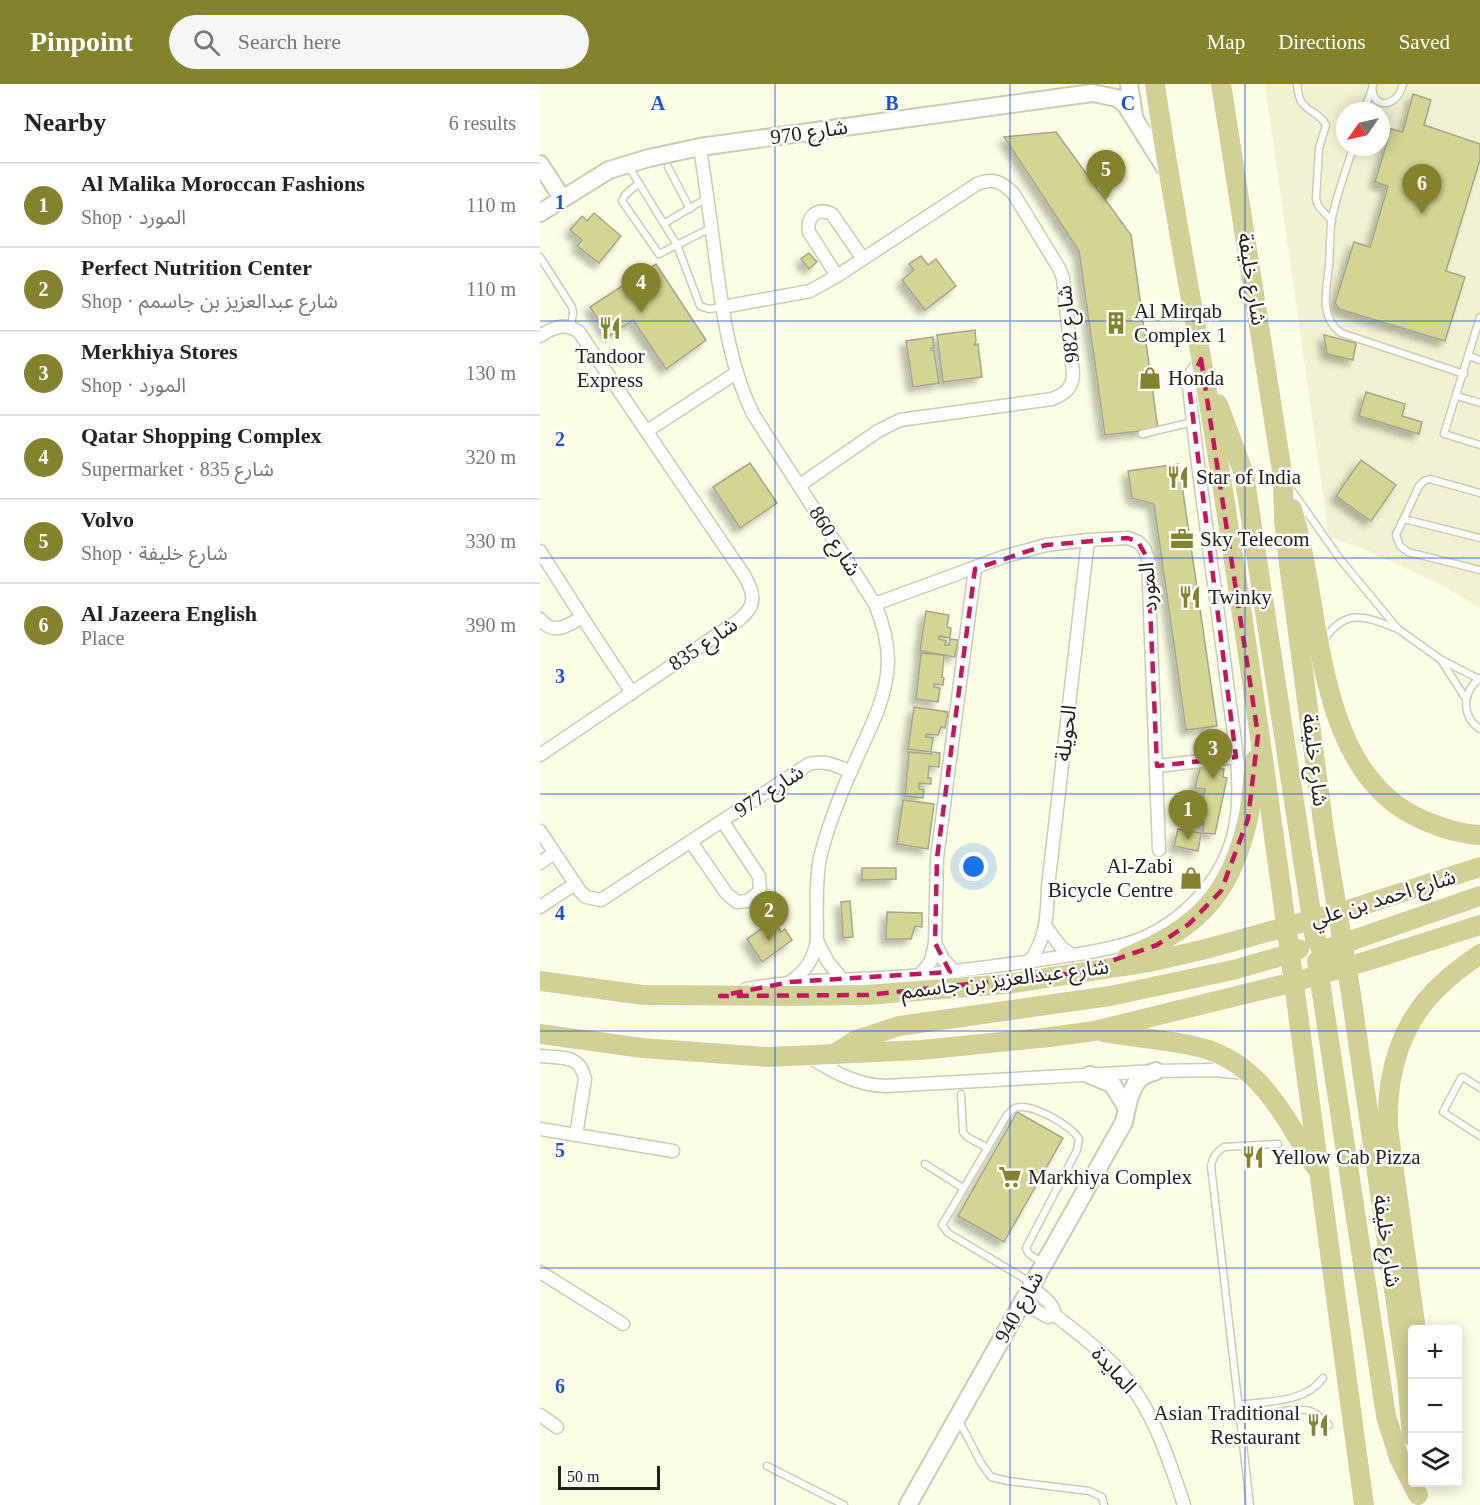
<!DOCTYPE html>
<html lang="en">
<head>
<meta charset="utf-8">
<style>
  body { margin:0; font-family:"Times New Roman","Noto Sans Arabic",serif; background:#f6f6f6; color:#222 }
  .controls { position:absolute; right:18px; bottom:18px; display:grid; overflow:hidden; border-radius:6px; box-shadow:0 3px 15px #0003 }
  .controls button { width:54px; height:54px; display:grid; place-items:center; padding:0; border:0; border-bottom:2px solid #e0e0e0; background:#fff; color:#222; font:30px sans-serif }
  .compass { position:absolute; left:796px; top:18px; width:54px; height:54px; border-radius:50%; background:#fff; box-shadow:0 3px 15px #0003; rotate:236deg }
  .scale { position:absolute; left:18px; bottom:15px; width:102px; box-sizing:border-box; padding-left:6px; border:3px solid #202118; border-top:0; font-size:16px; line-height:21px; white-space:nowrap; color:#202118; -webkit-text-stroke:4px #fff; paint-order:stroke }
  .you { position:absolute; left:434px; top:783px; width:21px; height:21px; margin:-15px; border:4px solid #fff; border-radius:50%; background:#1a73e8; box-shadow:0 0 0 9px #1a73e833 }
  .badge { display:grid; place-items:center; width:39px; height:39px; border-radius:50%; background:#83832d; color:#fff; font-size:20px; font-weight:700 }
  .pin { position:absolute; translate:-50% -50px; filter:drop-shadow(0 2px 3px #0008) }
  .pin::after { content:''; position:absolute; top:32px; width:21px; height:18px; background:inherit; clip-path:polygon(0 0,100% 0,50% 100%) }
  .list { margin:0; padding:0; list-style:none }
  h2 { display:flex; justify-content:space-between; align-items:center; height:78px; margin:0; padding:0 24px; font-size:26px }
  h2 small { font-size:20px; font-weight:400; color:#767676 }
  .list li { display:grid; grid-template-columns:39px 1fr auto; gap:18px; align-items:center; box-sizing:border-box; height:84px; padding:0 24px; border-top:2px solid #e0e0e0 }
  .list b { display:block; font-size:22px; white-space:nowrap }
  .list p { margin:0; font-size:20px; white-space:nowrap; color:#767676 }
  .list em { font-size:20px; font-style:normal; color:#767676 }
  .icon { flex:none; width:33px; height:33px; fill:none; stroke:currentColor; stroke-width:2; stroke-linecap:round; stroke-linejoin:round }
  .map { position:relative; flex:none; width:940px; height:1421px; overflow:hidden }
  header { display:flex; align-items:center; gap:36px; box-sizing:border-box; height:84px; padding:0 30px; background:#83832d; color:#fff }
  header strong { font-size:28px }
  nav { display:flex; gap:33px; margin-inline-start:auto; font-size:21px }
  .search { width:420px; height:54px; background:#f6f6f6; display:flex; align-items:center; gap:15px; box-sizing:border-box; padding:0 21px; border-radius:33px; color:#767676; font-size:22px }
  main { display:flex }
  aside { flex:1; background:#fff }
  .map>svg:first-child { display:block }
</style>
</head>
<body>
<header>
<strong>Pinpoint</strong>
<div class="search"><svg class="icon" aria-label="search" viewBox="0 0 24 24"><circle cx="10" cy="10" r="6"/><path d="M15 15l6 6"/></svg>Search here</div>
<nav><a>Map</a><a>Directions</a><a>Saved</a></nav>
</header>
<main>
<aside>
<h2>Nearby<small>6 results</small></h2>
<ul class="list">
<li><span class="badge">1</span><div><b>Al Malika Moroccan Fashions</b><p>Shop · المورد</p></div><em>110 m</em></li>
<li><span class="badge">2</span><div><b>Perfect Nutrition Center</b><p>Shop · شارع عبدالعزيز بن جاسمم</p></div><em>110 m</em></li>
<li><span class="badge">3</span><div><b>Merkhiya Stores</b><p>Shop · المورد</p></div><em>130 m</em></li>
<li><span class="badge">4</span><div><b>Qatar Shopping Complex</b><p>Supermarket · شارع 835</p></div><em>320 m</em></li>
<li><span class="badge">5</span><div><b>Volvo</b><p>Shop · شارع خليفة</p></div><em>330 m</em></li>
<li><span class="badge">6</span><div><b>Al Jazeera English</b><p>Place</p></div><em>390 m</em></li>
</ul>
</aside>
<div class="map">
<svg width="940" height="1421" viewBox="0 0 940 1421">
  <defs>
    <filter id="shadow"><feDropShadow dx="-5.5" dy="5.5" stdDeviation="3" flood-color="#0004"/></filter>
  </defs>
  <rect width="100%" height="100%" fill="#fcfde5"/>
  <!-- built -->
  <path fill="#f0f2d1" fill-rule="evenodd" d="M725,0H940V525L906,503L824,465L789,453ZM805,27H841V63H805Z"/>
  <!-- building -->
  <g fill="#d3d593" stroke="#a3a48d" stroke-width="1.5" filter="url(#shadow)">
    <path d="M873,10L891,16L884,41L940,60V76L906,187L925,193L905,257L799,225L795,219L814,158L830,163L848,102L835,98L851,45L863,48Z"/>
    <path d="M516,48L591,151L618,345L565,351L539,167L464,53Z"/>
    <path d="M54,129L81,152L59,179L37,162L42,156L30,146L42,132L47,137Z"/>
    <path d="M269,169L277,178L269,185L261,175Z"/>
    <path d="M381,172L388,181L396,175L416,202L385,226L362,196L374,186L369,180Z"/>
    <path d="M116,180L166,256L126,285L93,236L69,252L50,223Z"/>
    <path d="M435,246L436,257L434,261L438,260L442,293L403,298L397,251Z"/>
    <path d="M784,251L816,259L813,276L787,270Z"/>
    <path d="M393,253L394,264H391V266L394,267L399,299L373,303L366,257Z"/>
    <path d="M826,308L865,320L862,332L882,338L879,350L819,332Z"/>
    <path d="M821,376L856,401L831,437L796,412Z"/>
    <path d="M210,379L237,419L200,444L173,403Z"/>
    <path d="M639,380L677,642L646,646L614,420L592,414L588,387Z"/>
    <path d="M386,527L409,531L407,543L411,544L410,554L399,552V555L406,557L405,561H409L410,555L418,556L415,573L380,567Z"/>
    <path d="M381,569L404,571L402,593L404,594L403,601L394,600V603L400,604L398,618L376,615Z"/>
    <path d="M374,623L408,628L405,644L401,643L398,651L386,650V653L393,654L391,668L368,665Z"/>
    <path d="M369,668L391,670L393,668L400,669L399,683L389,682L388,694H391V700L379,699V705L384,706L383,714L365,712Z"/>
    <path d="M661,680L684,685L683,693L687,694L675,750L663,749L664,738L649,736L650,716L663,717L665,705L655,704Z"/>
    <path d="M363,716L394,720L388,765L357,760Z"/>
    <path d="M638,745L661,749L658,767L634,762Z"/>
    <path d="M322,784H356V795L322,796Z"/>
    <path d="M310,817L313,853L303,854L301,818Z"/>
    <path d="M347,828L382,829V843L375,842L371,855H346Z"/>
    <path d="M227,841L230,845L237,841L241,848L245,845L252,856L222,878L207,855Z"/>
    <path d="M477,1028L523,1054L464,1158L418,1132Z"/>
  </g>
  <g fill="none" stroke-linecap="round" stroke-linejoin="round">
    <!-- service casing -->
    <g stroke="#cacbb3" stroke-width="9">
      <g id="service">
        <path d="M757,0C758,7 758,15 763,20C770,29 781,30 786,41L779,64L776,115L779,123L792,137"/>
        <path d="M833,0C828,23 856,28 863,0"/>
        <path d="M824,27L832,5"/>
        <path d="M813,63C806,87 795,115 791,139C790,153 790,167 789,181C787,205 778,232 801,249L924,290"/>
        <path d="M89,83L137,161L160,222L169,225L183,223"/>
        <path d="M128,83L150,125"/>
        <path d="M99,99L85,111L82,117L119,170L171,144"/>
        <path d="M125,139L167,114"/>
        <path d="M0,173L32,223L33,229L31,242"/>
        <path d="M940,233L904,350L940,361"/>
        <path d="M929,272L940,276"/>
        <path d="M917,312L940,319"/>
        <path d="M602,350L653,338"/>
        <path d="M750,404L800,475L858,545L900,575L939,595"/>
        <path d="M940,409L890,395L884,397L879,402L856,451L860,462L868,468L940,486"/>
        <path d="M864,435L940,454"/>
        <path d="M784,556C805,524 825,532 855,544"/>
        <path d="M901,576L926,615"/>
        <path d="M940,594C922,608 921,632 940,645"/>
        <path d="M940,1004L923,993L921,994L903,1028L940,1052"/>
        <path d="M421,1010L423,1048L427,1053L448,1064"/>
        <path d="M385,1080L423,1104"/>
        <path d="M492,1199L408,1149L402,1141L467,1031C469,1029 473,1025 475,1024C491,1018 532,1042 539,1055L537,1066L486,1164L489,1170L503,1179"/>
        <path d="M699,1321C727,1317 766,1319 783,1294"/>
        <path d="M700,1335C718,1332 754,1322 770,1327C778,1330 783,1336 789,1341"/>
        <path d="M419,1337L441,1379L451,1393L468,1397L549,1407L562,1413L564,1421"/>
        <path d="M227,1382L304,1421"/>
        <path d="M710,1421L671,1082C673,1073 676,1068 684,1063L738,1060"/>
      </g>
    </g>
    <!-- minor casing -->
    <g stroke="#cacbb3" stroke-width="15">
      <g id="minor">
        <path d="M160,63C166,104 172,146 177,187C184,236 191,285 213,330L335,520C343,539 348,558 348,578C347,617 326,652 311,687C299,714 287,744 280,774C275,800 277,830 277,857C273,876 266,887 250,898"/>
        <path d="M297,192L269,148C266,132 278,123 292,130L323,175"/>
        <path d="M183,223L270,207L297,192L437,100C453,94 461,97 473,109L519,184L523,194L533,289C533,304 525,310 512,315L360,336L338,347L260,401"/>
        <path d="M0,252C14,243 24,238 39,248L204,491C215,510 217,521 199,536L0,671"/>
        <path d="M107,347L196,289"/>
        <path d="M0,467L42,533C27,542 14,552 0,535"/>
        <path d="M335,520L463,473L506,461L548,456L588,454L598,458L604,464L608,475L619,766"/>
        <path d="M42,533L92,609"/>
        <path d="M617,682L696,673"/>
        <path d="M0,747L40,807L46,813L61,816L269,680C286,676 295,681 311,688"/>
        <path d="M151,758L187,810L197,818L208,817L220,807L219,792L183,738"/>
        <path d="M0,779L14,769"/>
        <path d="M0,823L35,800"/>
        <path d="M506,843L521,863L532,871"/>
        <path d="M277,857L288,878L303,896"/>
        <path d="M395,859L403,875L414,887"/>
        <path d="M490,877C507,852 507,832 508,803L548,456"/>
        <path d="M380,891L391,877L395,859L397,774L435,485"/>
        <path d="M206,905C264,894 323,897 381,891C410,888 440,884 470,880C506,875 543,871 578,862C634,849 684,800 695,744C704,697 693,646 687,599C675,500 659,401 649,302L651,290L661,275"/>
        <path d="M0,972C21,974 40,970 45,995L36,1051"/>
        <path d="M269,973C294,988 316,1001 345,1002L616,987L673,986L706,989"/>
        <path d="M0,1045L133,1067"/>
        <path d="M0,1188L83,1240"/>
        <path d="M491,1203C500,1211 514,1219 515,1231C535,1247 557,1263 575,1282C611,1320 628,1372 644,1421"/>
        <path d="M482,1219L508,1233L515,1231"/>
        <path d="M0,1331L17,1343"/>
      </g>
    </g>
    <!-- tertiary casing -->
    <g stroke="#cacbb3" stroke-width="20">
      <g id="tertiary">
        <path d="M589,0L594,32"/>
        <path d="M0,80L22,114"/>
        <path d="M0,129L69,86L109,74L160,63L552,9L577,14L585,20L627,87"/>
        <path d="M550,991L572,1000L587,1024"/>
        <path d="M368,1421L584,1038C587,1024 590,1002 602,993C606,990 612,989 616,987"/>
      </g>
    </g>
    <!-- primary casing -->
    <g stroke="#fff" stroke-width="22">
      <g id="primary">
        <path d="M615,0C632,119 656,237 675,356C732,710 775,1066 824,1421"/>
        <path d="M681,0L743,394L744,436L749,480L784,746L811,910L867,1296L872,1352"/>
        <path d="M678,320L704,390L775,855L788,874L806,882"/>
        <path d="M752,425C783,524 772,689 883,736C901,744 920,750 940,751"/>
        <path d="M790,864L940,812"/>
        <path d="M587,873C658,845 691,810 708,735C712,716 713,696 715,676"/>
        <path d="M777,877L846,1332L859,1374L878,1411"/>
        <path d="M0,897L103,911L248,912L327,911L467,900L609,878L666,865L814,824L940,783"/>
        <path d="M563,948C593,954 624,955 654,962C718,975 743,1030 774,1081"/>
        <path d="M0,950L102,964L228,973L381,966L510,953L554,947L754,898L827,877L940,841"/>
        <path d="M296,969L316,956L359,942L570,912L693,886L749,870L759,865"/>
        <path d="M876,1246L848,1043C846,989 861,936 903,899C914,888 928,879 940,870"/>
      </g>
    </g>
    <!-- service -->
    <use href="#service" stroke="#fff" stroke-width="6"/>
    <!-- minor -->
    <use href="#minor" stroke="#fff" stroke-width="12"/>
    <!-- tertiary -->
    <use href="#tertiary" stroke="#fff" stroke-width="16"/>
    <!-- primary -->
    <use href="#primary" stroke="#d1d195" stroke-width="20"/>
  </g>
  <!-- marked area -->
  <path fill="none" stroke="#c2185b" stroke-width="4.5" stroke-dasharray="12 8" stroke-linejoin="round" d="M661,275L718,651L708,735L681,807L649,840L617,861L536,889L327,911L180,912L250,898L410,888L395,859L397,774L435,485L506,461L588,454L598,458L608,475L617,682L696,673L649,302Z"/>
  <!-- grid -->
  <path fill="none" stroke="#1d4ed8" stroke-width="1.5" stroke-opacity="0.55" d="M235,0V1421M470,0V1421M705,0V1421M0,237H940M0,474H940M0,710H940M0,947H940M0,1184H940"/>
  <!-- icons -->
  <defs>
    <g id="building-bare" transform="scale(1.8)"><path d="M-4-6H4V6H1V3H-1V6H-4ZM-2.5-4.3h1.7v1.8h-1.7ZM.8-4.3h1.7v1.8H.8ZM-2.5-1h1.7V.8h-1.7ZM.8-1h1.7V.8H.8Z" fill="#83832d" stroke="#fff" stroke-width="2.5" paint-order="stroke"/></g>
    <g id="restaurant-bare" transform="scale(1.8)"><path d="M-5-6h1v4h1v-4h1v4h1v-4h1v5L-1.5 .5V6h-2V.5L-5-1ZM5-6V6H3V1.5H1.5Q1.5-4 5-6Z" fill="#83832d" stroke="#fff" stroke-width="2.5" paint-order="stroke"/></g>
    <g id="shop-bare" transform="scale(1.8)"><path d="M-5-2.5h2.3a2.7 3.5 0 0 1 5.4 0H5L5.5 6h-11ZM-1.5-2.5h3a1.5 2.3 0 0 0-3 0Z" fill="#83832d" stroke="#fff" stroke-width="2.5" paint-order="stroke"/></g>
    <g id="office-bare" transform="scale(1.8)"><path d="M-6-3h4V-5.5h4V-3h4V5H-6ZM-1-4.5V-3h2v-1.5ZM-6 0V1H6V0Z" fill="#83832d" stroke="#fff" stroke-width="2.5" paint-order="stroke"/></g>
    <g id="supermarket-bare" transform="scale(1.8)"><path d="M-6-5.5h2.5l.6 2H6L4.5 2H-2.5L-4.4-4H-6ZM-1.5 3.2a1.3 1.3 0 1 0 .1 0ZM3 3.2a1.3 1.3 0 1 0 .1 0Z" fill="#83832d" stroke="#fff" stroke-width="2.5" paint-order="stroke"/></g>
  </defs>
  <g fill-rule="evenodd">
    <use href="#building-bare" x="576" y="239"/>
    <use href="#restaurant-bare" x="70" y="244"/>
    <use href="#shop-bare" x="610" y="294"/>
    <use href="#restaurant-bare" x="638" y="393"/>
    <use href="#office-bare" x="642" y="455"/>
    <use href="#restaurant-bare" x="650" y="513"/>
    <use href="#shop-bare" x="651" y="794"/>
    <use href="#restaurant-bare" x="713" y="1073"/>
    <use href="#supermarket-bare" x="470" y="1093"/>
    <use href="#restaurant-bare" x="778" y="1341"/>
  </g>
  <g text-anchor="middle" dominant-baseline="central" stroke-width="5" stroke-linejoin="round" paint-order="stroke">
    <!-- street labels -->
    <g font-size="21" fill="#202118" stroke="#fff">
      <text transform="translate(269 48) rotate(-8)">شارع 970</text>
      <text transform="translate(712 195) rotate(81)">شارع خليفة</text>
      <text transform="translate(528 240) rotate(-96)">شارع 982</text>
      <text transform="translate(295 457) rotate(58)">شارع 860</text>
      <text transform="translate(608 503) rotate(-94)">المورد</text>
      <text transform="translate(163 560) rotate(-34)">شارع 835</text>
      <text transform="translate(526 649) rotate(-83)">الحويلة</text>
      <text transform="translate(775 676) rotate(83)">شارع خليفة</text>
      <text transform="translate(229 707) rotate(-33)">شارع 977</text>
      <text transform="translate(843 814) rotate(-17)">شارع احمد بن علي</text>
      <text transform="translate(465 895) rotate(-7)">شارع عبدالعزيز بن جاسمم</text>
      <text transform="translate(847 1157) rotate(82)">شارع خليفة</text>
      <text transform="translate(479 1223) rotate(-61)">شارع 940</text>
      <text transform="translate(574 1286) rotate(48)">المايدة</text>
    </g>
    <!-- poi labels -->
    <g font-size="21" fill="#202118" stroke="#fff" text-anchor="start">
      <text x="594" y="227">Al Mirqab<tspan x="594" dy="24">Complex 1</tspan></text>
      <text x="70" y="272" text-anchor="middle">Tandoor<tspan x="70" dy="24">Express</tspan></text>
      <text x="628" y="294">Honda</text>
      <text x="656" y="393">Star of India</text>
      <text x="660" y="455">Sky Telecom</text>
      <text x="668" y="513">Twinky</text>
      <text x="633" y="782" text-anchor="end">Al-Zabi<tspan x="633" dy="24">Bicycle Centre</tspan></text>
      <text x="731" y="1073">Yellow Cab Pizza</text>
      <text x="488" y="1093">Markhiya Complex</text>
      <text x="760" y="1329" text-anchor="end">Asian Traditional<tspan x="760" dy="24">Restaurant</tspan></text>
    </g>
  </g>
  <g font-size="20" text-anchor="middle" font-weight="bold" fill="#1d4ed8" stroke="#fff" stroke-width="5" stroke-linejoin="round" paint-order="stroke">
    <text x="118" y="26">A</text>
    <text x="352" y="26">B</text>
    <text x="588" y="26">C</text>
    <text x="20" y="125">1</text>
    <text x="20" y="362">2</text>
    <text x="20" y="599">3</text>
    <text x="20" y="836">4</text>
    <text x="20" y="1073">5</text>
    <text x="20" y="1309">6</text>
  </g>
</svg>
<div class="controls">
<button>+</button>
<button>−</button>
<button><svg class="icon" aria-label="layers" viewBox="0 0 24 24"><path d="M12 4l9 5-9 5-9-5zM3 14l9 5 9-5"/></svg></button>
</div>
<svg class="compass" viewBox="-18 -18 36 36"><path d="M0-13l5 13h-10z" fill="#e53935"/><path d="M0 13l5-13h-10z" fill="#767676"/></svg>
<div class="scale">50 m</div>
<div class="you"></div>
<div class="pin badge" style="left:648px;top:756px">1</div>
<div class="pin badge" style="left:229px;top:857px">2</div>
<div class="pin badge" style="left:673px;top:695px">3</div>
<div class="pin badge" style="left:101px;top:229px">4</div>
<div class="pin badge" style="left:566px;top:116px">5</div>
<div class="pin badge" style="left:882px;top:130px">6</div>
</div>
</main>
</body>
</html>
